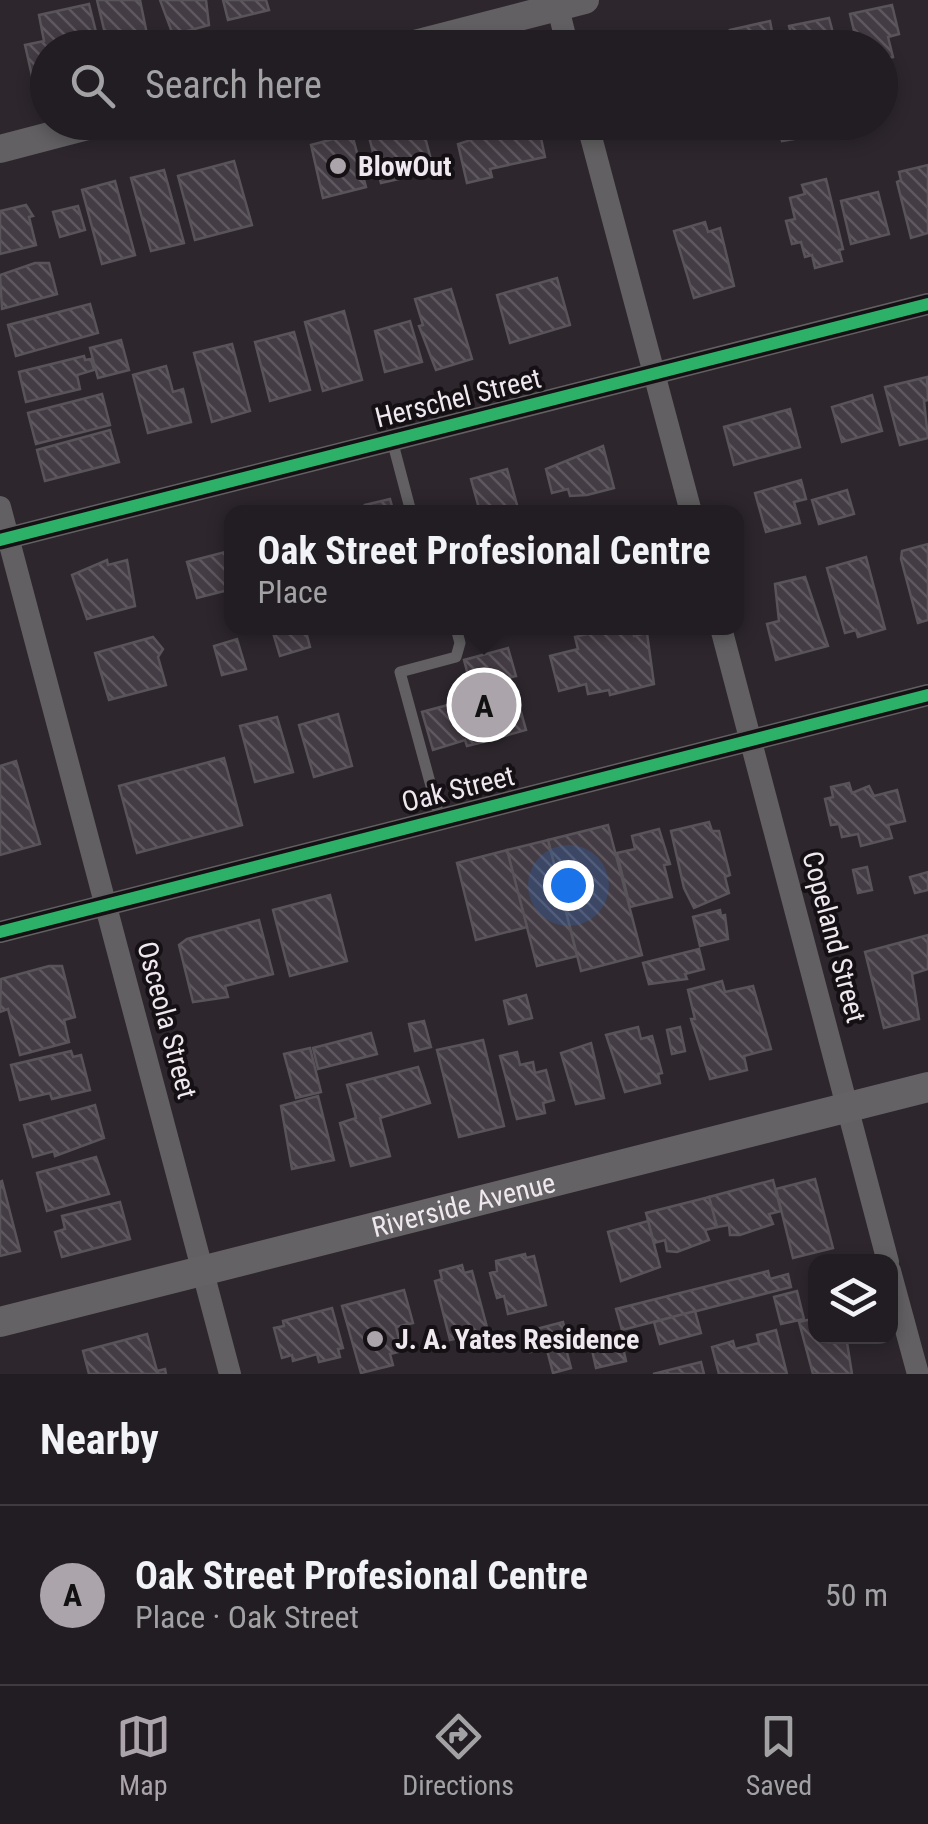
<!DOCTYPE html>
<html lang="en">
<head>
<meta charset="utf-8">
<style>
  body { margin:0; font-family:"Roboto Condensed",sans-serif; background:#2e2a2f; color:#f1f3f6 }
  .controls { position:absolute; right:30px; bottom:30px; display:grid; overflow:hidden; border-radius:20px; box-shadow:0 5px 15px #0003 }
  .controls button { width:90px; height:90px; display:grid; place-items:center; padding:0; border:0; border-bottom:2px solid #3f3b40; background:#221d22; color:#f1f3f6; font:50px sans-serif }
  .you { position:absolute; left:568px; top:885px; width:35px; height:35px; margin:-25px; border:8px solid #fff; border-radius:50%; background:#1a73e8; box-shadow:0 0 0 15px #1a73e833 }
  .badge { display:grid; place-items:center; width:65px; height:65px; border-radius:50%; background:#aba4aa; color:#111; font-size:32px; font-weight:700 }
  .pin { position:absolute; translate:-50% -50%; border:5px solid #fff; box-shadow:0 2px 10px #0006 }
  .popup { position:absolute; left:224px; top:505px; width:520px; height:130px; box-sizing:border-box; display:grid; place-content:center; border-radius:20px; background:#221d22; filter:drop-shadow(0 2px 8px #0005); font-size:32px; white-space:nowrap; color:#a2a2a5 }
  .popup b { font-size:38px; color:#f1f3f6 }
  .popup::after { content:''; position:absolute; left:50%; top:100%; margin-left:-20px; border:20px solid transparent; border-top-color:#221d22 }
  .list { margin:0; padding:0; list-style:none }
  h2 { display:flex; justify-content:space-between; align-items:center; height:130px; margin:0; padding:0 40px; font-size:42px }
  h2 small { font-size:32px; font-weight:400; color:#a2a2a5 }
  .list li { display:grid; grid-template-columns:65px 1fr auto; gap:30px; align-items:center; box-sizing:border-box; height:180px; padding:0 40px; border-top:2px solid #3f3b40 }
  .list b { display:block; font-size:38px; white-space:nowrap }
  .list p { margin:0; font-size:32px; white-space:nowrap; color:#a2a2a5 }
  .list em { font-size:32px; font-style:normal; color:#a2a2a5 }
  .icon { flex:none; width:55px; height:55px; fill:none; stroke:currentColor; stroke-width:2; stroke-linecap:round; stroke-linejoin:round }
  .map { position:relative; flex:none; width:928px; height:1374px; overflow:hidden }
  .search { position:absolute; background:#221d22; box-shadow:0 5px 15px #0003; left:30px; right:30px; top:30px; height:110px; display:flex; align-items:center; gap:25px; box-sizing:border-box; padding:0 35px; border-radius:55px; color:#a2a2a5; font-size:38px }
  .sheet { height:310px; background:#221d22 }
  nav { display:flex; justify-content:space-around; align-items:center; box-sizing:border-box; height:140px; border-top:2px solid #3f3b40; background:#221d22; font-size:28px; color:#a2a2a5 }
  nav a { display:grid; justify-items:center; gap:5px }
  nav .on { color:#aba4aa }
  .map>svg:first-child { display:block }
</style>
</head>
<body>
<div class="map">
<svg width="928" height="1374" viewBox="0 0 928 1374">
  <defs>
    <pattern id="building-back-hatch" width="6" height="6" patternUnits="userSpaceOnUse" patternTransform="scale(2.5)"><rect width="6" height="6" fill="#443c44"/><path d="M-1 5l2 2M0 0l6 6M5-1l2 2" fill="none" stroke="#5f585f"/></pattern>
  </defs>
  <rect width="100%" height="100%" fill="#2d272d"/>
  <!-- building -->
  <g fill="url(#building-back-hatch)" stroke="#595459" stroke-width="2.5">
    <path d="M97,0H140L148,39L122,45L120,39L107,42Z"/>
    <path d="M160,0H206L209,25L173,35Z"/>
    <path d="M223,0H266L269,10L228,20Z"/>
    <path d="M89,4L100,48H48V73L32,76L25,45L44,41L39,15Z"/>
    <path d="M892,5L899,34L888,37L893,57L880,60V48H858L850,14Z"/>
    <path d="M829,18L837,48H795L789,26Z"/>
    <path d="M770,21L775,48H735L730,30Z"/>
    <path d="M704,32L708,48H645Z"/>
    <path d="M390,122H421L434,171L381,183L367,129Z"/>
    <path d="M464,122L538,124L545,157L490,169L492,177L467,183L458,144L468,141Z"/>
    <path d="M776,122H813L817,135L782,141Z"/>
    <path d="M352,134L366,187L323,198L311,145Z"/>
    <path d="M234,161L252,225L195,240L178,176Z"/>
    <path d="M928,165V233L911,238L897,182L901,180L899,172Z"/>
    <path d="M164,170L184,243L151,251L131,178Z"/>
    <path d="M826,179L843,249L839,250L842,261L815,268L812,255L805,257L801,242L792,244L786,221L795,219L790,198L805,194L802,185Z"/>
    <path d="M115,181L135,255L102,264L82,190Z"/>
    <path d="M878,192L889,234L851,244L841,201Z"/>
    <path d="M26,205L33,216L29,217L36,245L0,254V211Z"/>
    <path d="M78,206L85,230L60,237L53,212Z"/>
    <path d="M705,222L708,232L720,228L734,286L694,298L674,231Z"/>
    <path d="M35,263H49L57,294L2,309L0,275Z"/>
    <path d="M557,278L570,325L510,343L497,295Z"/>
    <path d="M451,289L472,359L436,370L419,326L423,325L415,299Z"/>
    <path d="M90,304L98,333L16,356L8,325Z"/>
    <path d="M344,311L362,380L323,391L305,322Z"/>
    <path d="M410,321L422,362L385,372L375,331Z"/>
    <path d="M294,332L310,390L270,401L255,342Z"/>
    <path d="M121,340L129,370L98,378L90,348Z"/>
    <path d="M232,344L250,411L212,422L194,353Z"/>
    <path d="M84,356L85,360L91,359L94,370L77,375L80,389L26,402L19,372Z"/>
    <path d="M166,366L173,392L183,389L191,422L148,433L133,375Z"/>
    <path d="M927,377L928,400L924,401L928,438L900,445L885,387Z"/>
    <path d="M102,394L110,425L36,444L28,413Z"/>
    <path d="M872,395L882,431L842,442L832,407Z"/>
    <path d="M790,409L800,447L734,465L724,427Z"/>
    <path d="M110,430L119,462L45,481L37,450Z"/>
    <path d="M603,446L614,488L587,495L570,496L568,489L552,493L546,469Z"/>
    <path d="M507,469L519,512H480L471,479Z"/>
    <path d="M801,480L806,499L794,502L800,523L766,532L755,493Z"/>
    <path d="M847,490L854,514L819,524L812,500Z"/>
    <path d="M390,499L393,510L399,512H367L365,505Z"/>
    <path d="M928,544V620L918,623L901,559L902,551Z"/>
    <path d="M225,552L232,589L197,598L187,562Z"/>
    <path d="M866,557L885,629L858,637L856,630L845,633L827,568Z"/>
    <path d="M107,560L108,565L127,560L135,606L87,619L72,575Z"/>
    <path d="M805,577L828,646L776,660L767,624L779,621L775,584Z"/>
    <path d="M292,628H305L310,647L280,656L273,633Z"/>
    <path d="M612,628H632L634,636L647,633L654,684L610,695L609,690L588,694L586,684L559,691L550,656L578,649L575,637Z"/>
    <path d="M153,637L163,649L158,657L166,685L109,700L95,653Z"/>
    <path d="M237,639L246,669L222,675L214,646Z"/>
    <path d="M508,648L516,676L500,680L503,690L514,687L526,730L497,738L495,733L481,736L483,742L467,746L465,740L433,750L422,712L474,698L464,660Z"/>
    <path d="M338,714L352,766L314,777L299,725Z"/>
    <path d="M277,717L293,772L255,782L240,726Z"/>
    <path d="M224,758L242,825L137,853L119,786Z"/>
    <path d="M16,761L40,844L0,855V766Z"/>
    <path d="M849,783L852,793L869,786L874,796L897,790L905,821L888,825L892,838L861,846L858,834L842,837L839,824L831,825L825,799L833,797L831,787Z"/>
    <path d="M709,822L712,831H719L730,875L725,877L729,893L694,908L684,888L671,831Z"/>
    <path d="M608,825L642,955L581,971L548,840Z"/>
    <path d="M659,829L670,864L664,865L672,897L630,907L617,853L635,849L632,836Z"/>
    <path d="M548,840L577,956L537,966L507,850Z"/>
    <path d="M507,850L527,927L476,940L457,863Z"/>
    <path d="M867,867L872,890L858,893L853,870Z"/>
    <path d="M928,872V890L915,893L910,877Z"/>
    <path d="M330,895L347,961L290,976L273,910Z"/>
    <path d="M720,910L721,916L725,915L728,939L700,946L693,917Z"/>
    <path d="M259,920L273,974L225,986L228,997L193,1002L179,945L187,939Z"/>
    <path d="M928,935V969L912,974L919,1019L884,1028L865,952Z"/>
    <path d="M699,949L704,969L685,974L687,979L649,984L643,963Z"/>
    <path d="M49,966H62L75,1017L64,1020L69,1042L20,1055L8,1009L0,1012L1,979Z"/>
    <path d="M722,981L725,992L753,986L771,1049L744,1056L747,1070L710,1079L691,1019H695L688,990Z"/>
    <path d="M526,995L532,1018L509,1024L504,1001Z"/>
    <path d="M424,1021L431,1047L415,1051L409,1024Z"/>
    <path d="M638,1027L641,1039L652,1036L662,1073L658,1074L660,1083L625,1092L606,1035Z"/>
    <path d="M680,1027L685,1051L672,1054L667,1030Z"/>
    <path d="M371,1033L377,1054L318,1069L313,1048Z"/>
    <path d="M483,1040L504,1126L459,1137L437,1050Z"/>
    <path d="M591,1043L604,1098L576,1104L561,1053Z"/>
    <path d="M310,1048L321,1092L296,1098L284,1054Z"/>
    <path d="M71,1051L73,1057L81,1055L90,1090L52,1099L50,1093L20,1100L11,1065Z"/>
    <path d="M517,1052L520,1065L533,1062L535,1073L546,1070L554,1100L543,1103L545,1113L517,1119L500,1056Z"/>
    <path d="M418,1067L430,1103L380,1118L390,1156L351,1166L340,1123L356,1118L347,1085Z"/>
    <path d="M318,1096L334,1160L292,1169L281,1106Z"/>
    <path d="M95,1105L104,1138L55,1156L54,1151L33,1157L24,1125Z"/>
    <path d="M96,1157L109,1194L47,1211L37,1173Z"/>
    <path d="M815,1179L833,1248L793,1258L776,1189Z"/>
    <path d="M773,1180L781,1211L769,1214L773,1224L740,1235H730L729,1225L717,1227L709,1197Z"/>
    <path d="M2,1181L20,1251L0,1256V1182Z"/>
    <path d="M709,1197L717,1227L705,1230L709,1240L677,1252L667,1251L665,1240L654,1243L646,1213Z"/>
    <path d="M120,1202L130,1239L62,1257L55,1232L65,1229L62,1216Z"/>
    <path d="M648,1221L660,1267L621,1281L608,1232Z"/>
    <path d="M525,1254L526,1258L534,1256L546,1305L508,1314L504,1296L497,1298L490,1273L497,1271L496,1261Z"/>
    <path d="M462,1265L464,1273L472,1271L488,1331L450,1340L435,1281L442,1279L440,1271Z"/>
    <path d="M768,1271L770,1279L788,1274L791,1287L622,1330L616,1309Z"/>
    <path d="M404,1290L413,1323L396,1327L402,1351L390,1354L393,1365L361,1373L342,1306Z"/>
    <path d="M797,1291L804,1319L781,1324L774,1297Z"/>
    <path d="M332,1308L343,1348L338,1349L340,1357L319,1362L317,1354L293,1361L292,1355L282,1358L274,1328L284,1326L283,1321Z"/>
    <path d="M695,1311L701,1333L660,1344L654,1322Z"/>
    <path d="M816,1318V1336H846L852,1374H813L799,1322Z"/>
    <path d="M563,1322L568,1343L530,1352L525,1332Z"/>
    <path d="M776,1330L787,1374H719L712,1347L733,1341L735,1349L759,1343L757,1335Z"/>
    <path d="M147,1334L157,1371L165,1369L166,1374H89L83,1351Z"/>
    <path d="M620,1334L626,1361L596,1368L590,1341Z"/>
    <path d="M565,1345L571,1368L553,1373L547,1350Z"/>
    <path d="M701,1362L704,1374H653Z"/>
  </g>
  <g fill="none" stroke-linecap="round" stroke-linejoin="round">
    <!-- service -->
    <g stroke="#626062" stroke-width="11">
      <path d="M392,440L411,512"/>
      <path d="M440,819L400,672L456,657L460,643L456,628"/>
    </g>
    <!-- minor -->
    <g stroke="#626062" stroke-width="22">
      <path d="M556,0L568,48"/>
      <path d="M587,122L691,512"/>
      <path d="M0,507L230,1374"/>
      <path d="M0,540L928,304"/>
      <path d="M721,628L888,1262"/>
      <path d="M0,932L928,695"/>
      <path d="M890,1271L918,1374"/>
    </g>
    <!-- tertiary -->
    <g stroke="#626062" stroke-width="28">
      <path d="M399,48L585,0"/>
      <path d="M0,149L103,122"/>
    </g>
    <!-- secondary -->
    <path stroke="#656265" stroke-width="30" id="s1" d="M0,1322L928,1087"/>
    <!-- cycleway casing -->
    <g stroke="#141014" stroke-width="19">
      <g id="cycleway">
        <path d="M0,540L928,304"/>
        <path d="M0,932L928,695"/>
      </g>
    </g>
    <!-- cycleway -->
    <use href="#cycleway" stroke="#2db169" stroke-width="12"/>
  </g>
  <!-- markers -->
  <g fill="#aba4aa" stroke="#141014" stroke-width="4">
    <circle cx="338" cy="166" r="10"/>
    <circle cx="375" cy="1339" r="10"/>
  </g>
  <g text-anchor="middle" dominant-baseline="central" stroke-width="8" stroke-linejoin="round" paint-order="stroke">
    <!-- poi labels -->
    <g font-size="28" font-weight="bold" fill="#efe8ee" stroke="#141014" text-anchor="start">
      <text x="358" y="166">BlowOut</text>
      <text x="395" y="1339">J. A. Yates Residence</text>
    </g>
    <!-- street labels -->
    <g font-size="28" fill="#efe8ee" stroke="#141014">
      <text transform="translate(458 398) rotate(-14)">Herschel Street</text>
      <text transform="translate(458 789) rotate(-14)">Oak Street</text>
      <text transform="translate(834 937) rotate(75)">Copeland Street</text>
      <text transform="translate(167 1020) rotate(75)">Osceola Street</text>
      <text stroke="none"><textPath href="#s1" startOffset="478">Riverside Avenue</textPath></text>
    </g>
  </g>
</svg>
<div class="controls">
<button><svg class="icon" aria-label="layers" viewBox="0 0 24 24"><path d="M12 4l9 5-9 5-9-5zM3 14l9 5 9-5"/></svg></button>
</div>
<div class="you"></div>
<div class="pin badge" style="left:484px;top:705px">A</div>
<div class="popup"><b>Oak Street Profesional Centre</b>Place</div>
<div class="search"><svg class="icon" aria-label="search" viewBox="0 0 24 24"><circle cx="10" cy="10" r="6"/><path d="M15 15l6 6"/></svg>Search here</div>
</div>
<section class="sheet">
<h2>Nearby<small></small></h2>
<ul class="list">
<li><span class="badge">A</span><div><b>Oak Street Profesional Centre</b><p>Place · Oak Street</p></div><em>50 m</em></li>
</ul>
</section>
<nav>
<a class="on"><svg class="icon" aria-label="map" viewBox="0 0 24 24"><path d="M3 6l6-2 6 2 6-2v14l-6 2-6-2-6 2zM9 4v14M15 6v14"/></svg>Map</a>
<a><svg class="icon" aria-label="directions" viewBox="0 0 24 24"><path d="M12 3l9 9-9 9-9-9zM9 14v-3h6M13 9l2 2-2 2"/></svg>Directions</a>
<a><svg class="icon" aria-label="saved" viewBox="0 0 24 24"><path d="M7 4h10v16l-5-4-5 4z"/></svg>Saved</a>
</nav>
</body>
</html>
